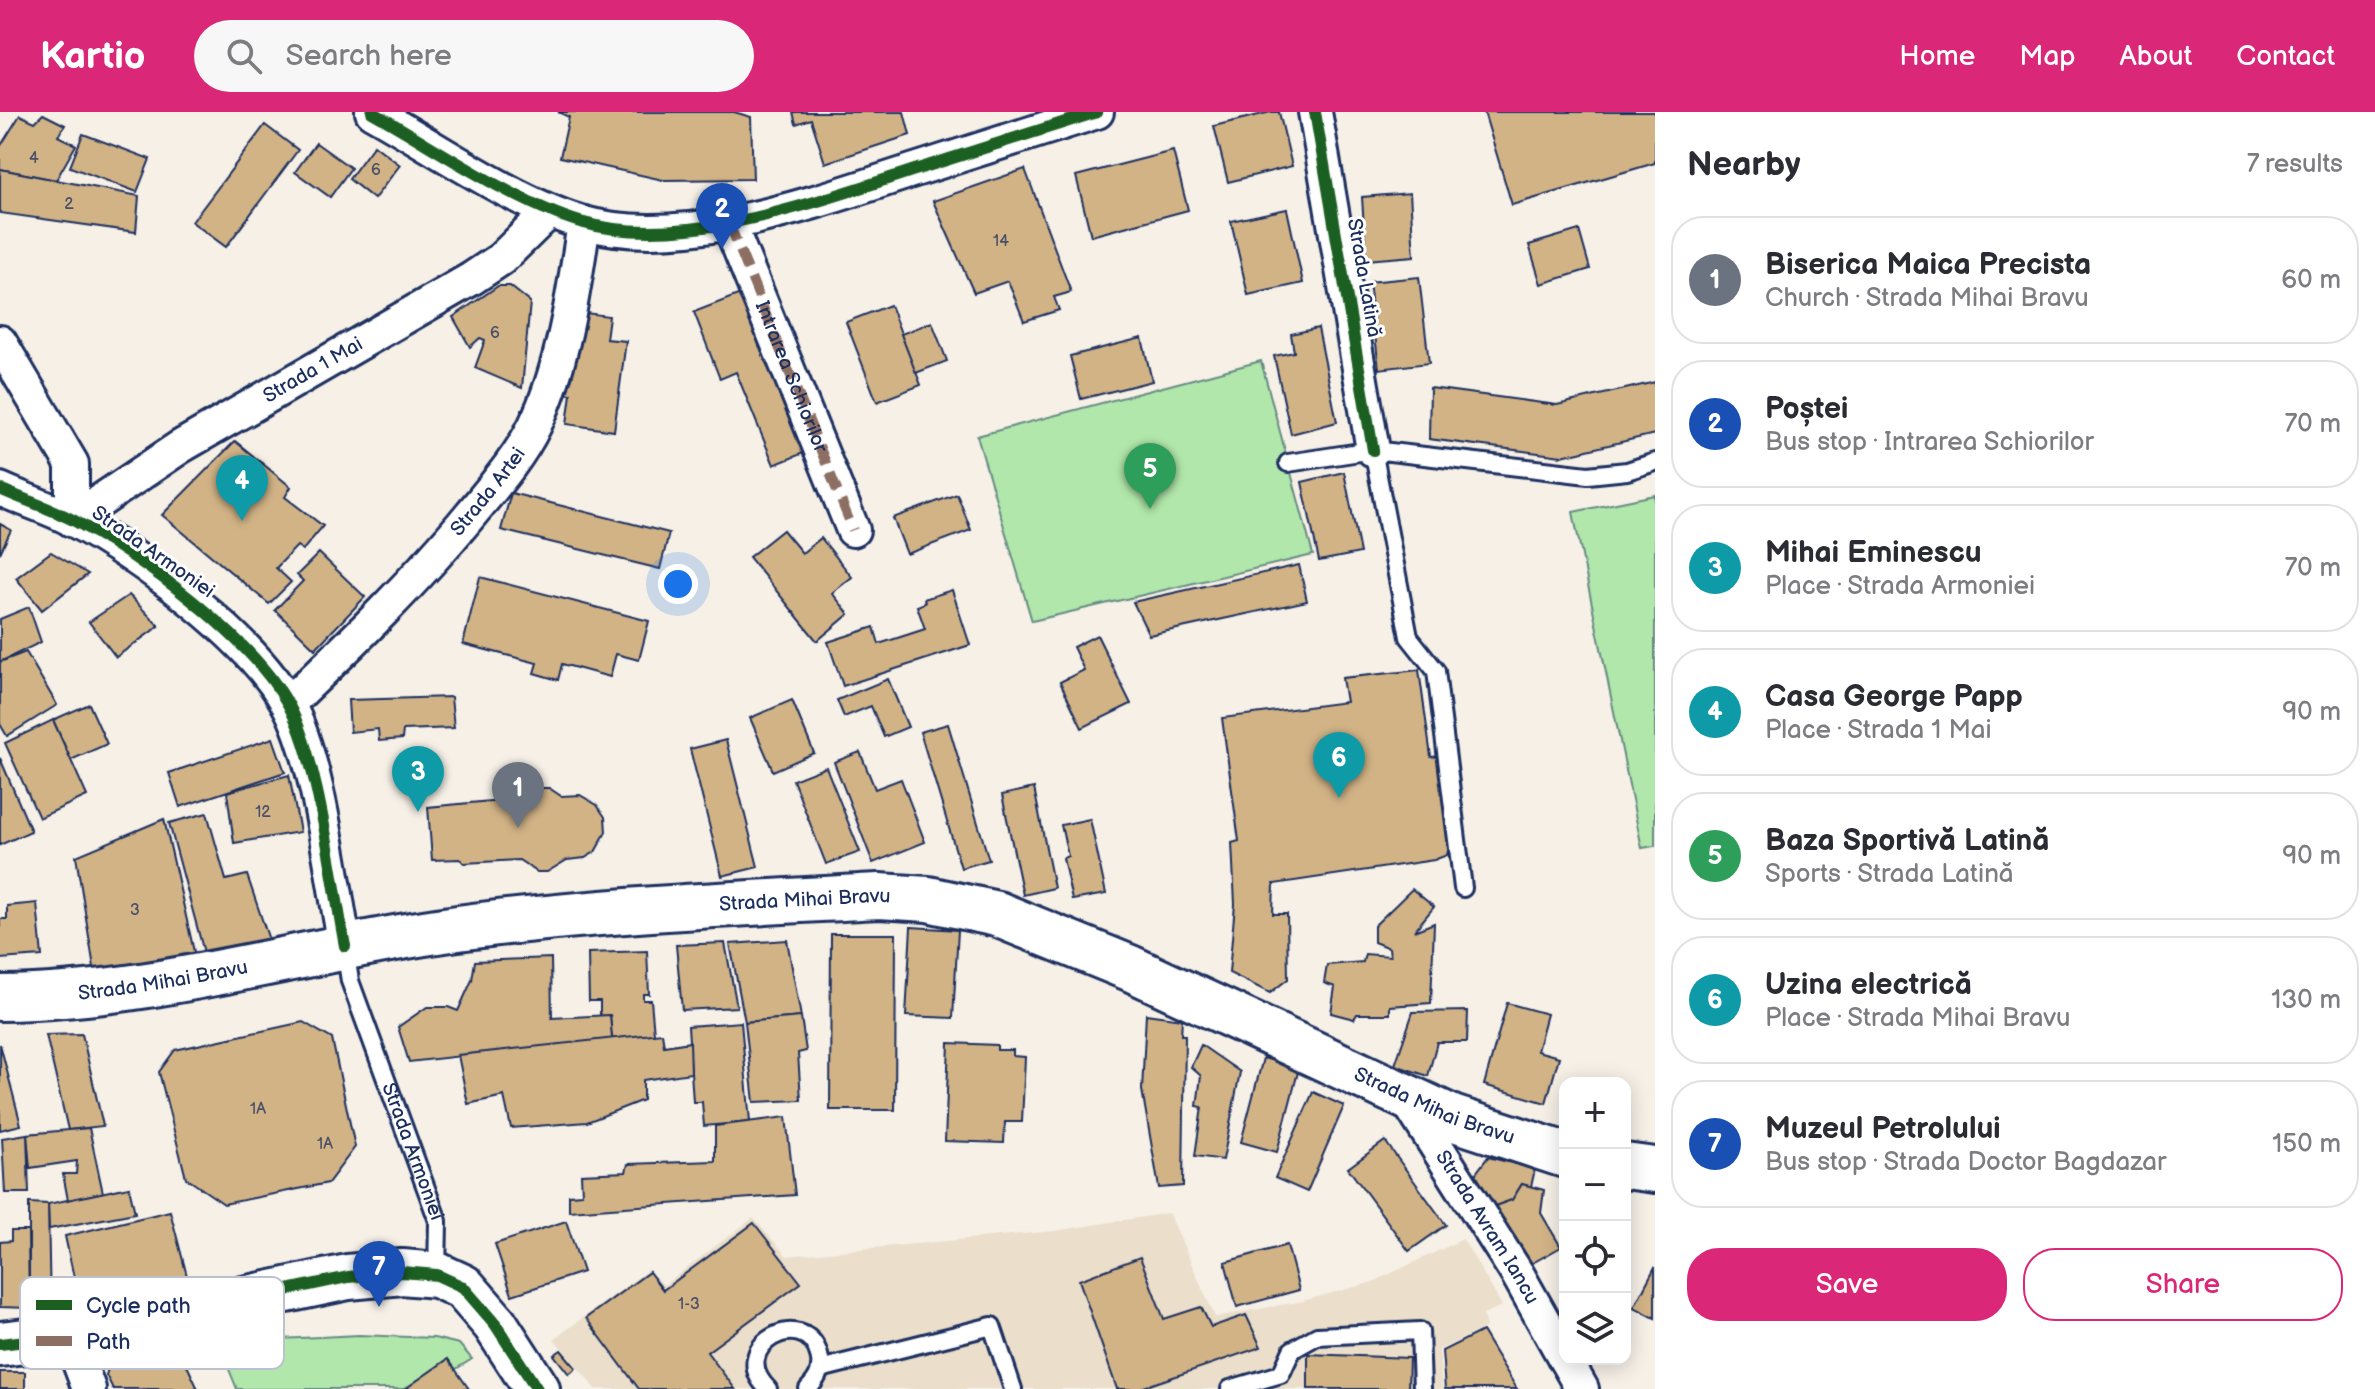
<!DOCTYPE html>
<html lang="en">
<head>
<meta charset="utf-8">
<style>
  body { margin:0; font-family:"Balsamiq Sans",sans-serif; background:#f7f7f7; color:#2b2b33 }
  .controls { position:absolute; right:24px; bottom:24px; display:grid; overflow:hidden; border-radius:16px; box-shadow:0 4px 20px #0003 }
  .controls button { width:72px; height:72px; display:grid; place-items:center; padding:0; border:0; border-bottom:2px solid #e1e1e2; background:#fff; color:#2b2b33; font:40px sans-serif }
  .you { position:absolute; left:678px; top:472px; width:28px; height:28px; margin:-20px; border:6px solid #fff; border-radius:50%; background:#1a73e8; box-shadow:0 0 0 12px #1a73e833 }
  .badge { display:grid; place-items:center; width:52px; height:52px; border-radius:50%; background:#db2777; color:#fff; font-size:26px; font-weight:700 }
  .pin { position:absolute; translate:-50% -66px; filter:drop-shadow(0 2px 4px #0008) }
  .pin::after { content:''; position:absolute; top:42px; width:28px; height:24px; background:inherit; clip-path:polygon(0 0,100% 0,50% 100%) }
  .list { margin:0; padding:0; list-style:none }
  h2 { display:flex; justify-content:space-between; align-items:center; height:104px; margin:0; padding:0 32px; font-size:34px }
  h2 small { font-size:26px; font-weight:400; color:#7c7c81 }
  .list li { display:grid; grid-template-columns:52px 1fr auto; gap:24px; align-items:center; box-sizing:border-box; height:128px; margin:0 16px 16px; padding:0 16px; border:2px solid #e1e1e2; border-radius:32px }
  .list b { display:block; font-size:30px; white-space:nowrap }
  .list p { margin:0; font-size:26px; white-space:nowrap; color:#7c7c81 }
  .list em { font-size:26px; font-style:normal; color:#7c7c81 }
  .actions { display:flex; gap:16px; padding:24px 32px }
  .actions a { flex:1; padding:18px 0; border:2px solid #db2777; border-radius:32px; text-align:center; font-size:28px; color:#db2777 }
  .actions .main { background:#db2777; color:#fff }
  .icon { flex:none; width:44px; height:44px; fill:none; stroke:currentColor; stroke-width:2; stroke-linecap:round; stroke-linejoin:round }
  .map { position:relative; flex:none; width:1655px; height:1277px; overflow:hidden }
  header { display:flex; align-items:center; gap:48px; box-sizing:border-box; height:112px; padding:0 40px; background:#db2777; color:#fff }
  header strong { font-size:38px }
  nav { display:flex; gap:44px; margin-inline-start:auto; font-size:28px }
  .search { width:560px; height:72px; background:#f7f7f7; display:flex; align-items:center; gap:20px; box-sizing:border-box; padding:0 28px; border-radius:44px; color:#7c7c81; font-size:30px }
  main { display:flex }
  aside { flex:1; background:#fff }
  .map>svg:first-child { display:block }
</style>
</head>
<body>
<header>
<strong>Kartio</strong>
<div class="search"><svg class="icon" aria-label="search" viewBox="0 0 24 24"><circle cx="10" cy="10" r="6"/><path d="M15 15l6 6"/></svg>Search here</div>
<nav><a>Home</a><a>Map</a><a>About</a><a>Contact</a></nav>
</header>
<main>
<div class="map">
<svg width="1655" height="1277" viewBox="0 0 1655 1277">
  <rect width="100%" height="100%" fill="#f6f0e7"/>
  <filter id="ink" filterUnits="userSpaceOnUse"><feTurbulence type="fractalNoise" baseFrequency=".0125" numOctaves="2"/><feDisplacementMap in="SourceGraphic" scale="16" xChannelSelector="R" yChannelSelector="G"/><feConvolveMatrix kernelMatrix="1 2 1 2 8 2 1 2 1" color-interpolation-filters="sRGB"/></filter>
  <g filter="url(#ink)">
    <!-- built -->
    <path fill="#ebdeca" d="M1169,1101L1215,1205L1303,1189L1373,1170L1463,1127L1502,1194L1483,1202L1486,1215L1439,1238L1442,1277H596L554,1227L648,1158L664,1173L753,1106L787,1144L1055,1119Z"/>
    <!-- green -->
    <g fill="#b1e7aa" stroke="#668b84" stroke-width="2">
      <path d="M1261,249L1313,443L1032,509L977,324Z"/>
      <path d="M1655,383V734L1642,736L1573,400Z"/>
      <path d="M359,1223L434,1226L459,1232L472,1247L456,1257L448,1248L405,1277H237L218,1230Z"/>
    </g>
    <!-- building -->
    <g fill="#d2b386" stroke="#1b2f5e" stroke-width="2">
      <path d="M734,0L751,5L753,67L663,68L560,45L569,5L558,0Z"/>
      <path d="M793,0H904L910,23L825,51L811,7L796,12Z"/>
      <path d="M1271,0H1279L1292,54L1228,70L1214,14Z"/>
      <path d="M1484,0H1655V51L1512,93Z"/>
      <path d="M43,2L65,13L58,24L76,33L56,68L0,57V35L20,3L35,10Z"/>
      <path d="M265,13L298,38L226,135L192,110Z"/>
      <path d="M83,22L150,47L137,80L70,55Z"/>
      <path d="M316,31L351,56L330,85L295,60Z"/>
      <path d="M374,33L400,53L374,87L349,67Z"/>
      <path d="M1173,39L1188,98L1091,124L1076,64Z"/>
      <path d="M0,57L139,84L136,120L0,101Z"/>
      <path d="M1025,57L1071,180L1054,185L1059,198L1024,209L1008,169L974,181L933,89Z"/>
      <path d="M1410,81L1414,144L1366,148L1362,85Z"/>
      <path d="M1287,97L1303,171L1248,183L1231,109Z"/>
      <path d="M1579,118L1590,157L1541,172L1529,133Z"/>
      <path d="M1419,165L1429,251L1379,257L1369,170Z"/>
      <path d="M498,174H510L530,190L522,276L475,256L485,228L480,226L470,235L453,205Z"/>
      <path d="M743,181L806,340L774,353L736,260L720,267L694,200Z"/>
      <path d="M890,193L921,273L877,290L846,210Z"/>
      <path d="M585,201L609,204L606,227L626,229L614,319L567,312L571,282L561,281L570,215L583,217Z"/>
      <path d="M932,210L947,249L916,261L901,222Z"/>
      <path d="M1318,216L1337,310L1291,322L1274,244L1294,240L1291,222Z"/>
      <path d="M1142,226L1152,269L1081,287L1070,244Z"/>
      <path d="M1655,270V322L1562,344L1429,327L1430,276L1557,293Z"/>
      <path d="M235,329L291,375L285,385L323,414L303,438L297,434L276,456L291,470L269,492L162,403Z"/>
      <path d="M1344,360L1360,441L1319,449L1302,370Z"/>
      <path d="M511,381L669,421L660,457L501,418Z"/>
      <path d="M957,382L971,418L907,442L893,406Z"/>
      <path d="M0,412L11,418L0,441Z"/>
      <path d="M783,418L802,441L821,426L852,465L832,481L849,502L817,529L749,445Z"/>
      <path d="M51,440L88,462L42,498L16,466Z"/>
      <path d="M319,441L365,485L315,537L275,498L303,469L297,463Z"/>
      <path d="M1299,453L1307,489L1149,523L1133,490Z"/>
      <path d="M480,465L649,509L639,548L616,542L610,565L562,552L558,568L534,561L537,551L463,532Z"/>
      <path d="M952,478L970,533L843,574L828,530L874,515L879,532L925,517L917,494L925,491L924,487Z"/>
      <path d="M129,483L159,514L116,545L89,510Z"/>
      <path d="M29,495L41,530L0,550V507Z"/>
      <path d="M1097,523L1131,592L1082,616L1060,570L1084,558L1073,535Z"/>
      <path d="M26,540L57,593L7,624L0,612V550Z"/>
      <path d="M1419,558L1431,645L1440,644L1451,727L1447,743L1434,748L1274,772L1273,802H1287L1288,867L1270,881L1229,861L1235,792L1232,731L1239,729L1222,606L1346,590L1342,566Z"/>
      <path d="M888,567L908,615L884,625L871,594L844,605L837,588Z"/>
      <path d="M451,585L454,616L403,618L402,627L379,629L378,617L350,620L348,588Z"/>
      <path d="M792,588L814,641L773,659L750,606Z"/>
      <path d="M89,592L107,632L71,648L53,608Z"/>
      <path d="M53,608L87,684L39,706L5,631Z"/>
      <path d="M948,612L989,748L961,756L920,620Z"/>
      <path d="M273,626L285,660L180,695L169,661Z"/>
      <path d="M726,628L758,755L722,764L690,637Z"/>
      <path d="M860,640L875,677L901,667L925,730L873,751L834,650Z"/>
      <path d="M0,646L31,719L0,733Z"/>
      <path d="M826,655L860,740L826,752L793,668Z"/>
      <path d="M289,663L300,720L234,731L227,680Z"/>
      <path d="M533,676H549L561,684L580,683L597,693L605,705L606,720L595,740L585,746L567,748L547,760H537L519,748L464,751L460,747L432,748L428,695L512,687Z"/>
      <path d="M1034,676L1054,776L1023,783L1002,683Z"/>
      <path d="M207,701L226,768L247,763L269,828L206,848L169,711Z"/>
      <path d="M164,707L197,853L96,868L76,744Z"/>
      <path d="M1090,707L1106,782L1072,788L1063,746L1068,744L1061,713Z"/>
      <path d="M1412,777L1434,795L1414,819L1434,811L1431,891L1390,894V902H1357L1354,907L1331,901L1335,875L1324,871L1327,853L1363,850L1365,842L1390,844L1389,836L1374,830V814Z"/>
      <path d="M37,791L42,844L0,847V807H7V794Z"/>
      <path d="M911,815L958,818L953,906L906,904Z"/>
      <path d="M831,822H896L895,998H830Z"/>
      <path d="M787,828L801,905L745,910L730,832Z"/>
      <path d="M725,831L737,895L682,898L676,833Z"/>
      <path d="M647,839L649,882H643V888H651L654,922L612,927L610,903L600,904V889H589L588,841Z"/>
      <path d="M551,846L552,906L610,903L612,927L409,950L398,915L427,895H448L458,899L472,868L475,849Z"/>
      <path d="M1507,891L1547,902L1537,939L1559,945L1546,991L1484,973Z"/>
      <path d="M1468,899L1467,930H1437L1428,964L1395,953L1413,900Z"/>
      <path d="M1146,902L1182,907L1181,923H1185L1183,1074L1159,1076L1142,978Z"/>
      <path d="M801,905L806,939L798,941L801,988L754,990L745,910Z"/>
      <path d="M303,910L332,927L355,1035L328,1071L224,1092L186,1066L159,960L175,938Z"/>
      <path d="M741,910L750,1010L704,1014L702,990H693L688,914Z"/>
      <path d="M662,921L664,934L690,930L691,961L643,968V988L587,1010L511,1016L504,984L468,992L458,943Z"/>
      <path d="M82,922L103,1014L68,1018L46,923Z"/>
      <path d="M949,931L997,933V938H1013V944L1025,945L1022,1010H1005L1004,1031L945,1029Z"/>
      <path d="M0,932L21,1013L0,1018Z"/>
      <path d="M1201,933L1240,960L1223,1048L1195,1044L1202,995L1197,994L1201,964L1191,955Z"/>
      <path d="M1263,946L1299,956L1277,1040L1241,1030Z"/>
      <path d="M1313,980L1344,994L1307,1080L1275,1066Z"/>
      <path d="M786,1005L795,1083L569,1099V1083L582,1082L581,1062L626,1060L628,1052L715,1049V1014Z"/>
      <path d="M89,1016L103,1081L68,1088L63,1062H76L77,1049L30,1056L27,1022Z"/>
      <path d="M27,1022L29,1081H5L2,1026Z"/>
      <path d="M1385,1029L1446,1113L1409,1139L1348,1056Z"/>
      <path d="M1488,1045L1535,1057L1531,1075L1522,1072L1512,1088L1495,1094L1473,1065Z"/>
      <path d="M1522,1072L1544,1078L1541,1101L1561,1135L1529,1153L1495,1094L1512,1088Z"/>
      <path d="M129,1075L135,1101L49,1117L48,1092Z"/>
      <path d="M29,1091L48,1092L50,1200L29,1202Z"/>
      <path d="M170,1099L187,1164L79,1189L65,1124Z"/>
      <path d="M566,1109L583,1160L512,1183L495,1132Z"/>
      <path d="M754,1111L801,1171L707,1240L735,1277H639L586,1206L649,1160L663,1178Z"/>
      <path d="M11,1119H28L29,1196L0,1195V1130L11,1129Z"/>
      <path d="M1287,1133L1299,1178L1237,1195L1225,1150Z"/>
      <path d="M1140,1145L1164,1207L1201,1195L1211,1215L1246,1203L1261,1235L1138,1277H1117L1079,1168Z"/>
      <path d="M1655,1155V1206L1634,1195Z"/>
      <path d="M1482,1219L1517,1277H1445L1442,1239Z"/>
      <path d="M164,1235L172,1252L185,1249L198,1277H113L106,1263L111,1248Z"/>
      <path d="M561,1238L576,1256L569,1262L554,1243Z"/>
      <path d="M1308,1242L1409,1246L1408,1277H1308Z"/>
      <path d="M448,1247L469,1277H405Z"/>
      <rect x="0" y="1260" width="25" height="17"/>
    </g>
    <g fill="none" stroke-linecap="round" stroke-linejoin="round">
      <!-- lane casing -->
      <g stroke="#1b2f5e" stroke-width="22">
        <g id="lane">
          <path d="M1373,338L1409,525L1436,559L1463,776"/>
          <path d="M1288,351L1373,338L1588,363L1627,359L1655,350"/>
          <path id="s1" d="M345,837L350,869L438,1109L437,1162"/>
          <path d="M820,1257L992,1214L1013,1277"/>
          <path d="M768,1277C725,1235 805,1192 819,1243C823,1257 818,1267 808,1277"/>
          <path d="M1230,1277L1281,1262L1292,1238L1317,1224L1420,1219L1422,1277"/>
        </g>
      </g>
      <!-- street casing -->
      <g stroke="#1b2f5e" stroke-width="38">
        <g id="street">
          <path d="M372,0C433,34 515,91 580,110C684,140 818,89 918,57C977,38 1037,19 1097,0"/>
          <path d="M1315,0L1373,338"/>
          <path id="s2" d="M729,111L853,418"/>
          <path d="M0,230L72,352V408"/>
          <path d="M0,377C24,388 50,396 73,408C140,444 251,525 288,592C319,648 332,768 345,834"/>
          <path id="s3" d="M72,408L180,335L471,167L501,147L549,100"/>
          <path id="s4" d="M288,592C352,531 415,470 471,402C494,374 519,346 535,313C564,252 574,177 584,111"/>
          <path id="s5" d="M1405,985L1518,1163L1565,1247"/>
          <path d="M69,1224L89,1277"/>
          <path d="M1565,1247L1582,1277"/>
        </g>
      </g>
      <!-- secondary casing -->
      <g stroke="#1b2f5e" stroke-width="50">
        <g id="secondary">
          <path id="s6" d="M0,886C149,885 291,841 437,819C583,798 732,792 879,784L928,787L997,802L1130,856L1452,1006L1565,1043"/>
          <path d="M1625,1054L1655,1058"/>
          <path d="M0,1232L69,1224L348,1165L402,1160L437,1163L463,1175L495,1212L537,1277"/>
        </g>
      </g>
      <!-- lane -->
      <use href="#lane" stroke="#fff" stroke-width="16"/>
      <!-- street -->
      <use href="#street" stroke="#fff" stroke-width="32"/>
      <!-- secondary -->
      <use href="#secondary" stroke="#fff" stroke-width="44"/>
      <!-- quiet -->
      <path stroke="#8d6e63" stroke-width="10" stroke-dasharray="20 10" stroke-linecap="butt" d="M729,111L853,418"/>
      <!-- cycleway casing -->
      <g stroke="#fff" stroke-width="17">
        <g id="cycleway">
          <path d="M372,0C433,34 515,91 580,110C684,140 818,89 918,57C977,38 1037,19 1097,0"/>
          <path d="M1315,0L1373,338"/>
          <path d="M0,377C24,388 50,396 73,408C140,444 251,525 288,592C319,648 332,768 345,834"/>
          <path d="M0,1232L69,1224L348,1165L402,1160L437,1163L463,1175L495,1212L537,1277"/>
        </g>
      </g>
      <!-- cycleway -->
      <use href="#cycleway" stroke="#1b5e20" stroke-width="12"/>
    </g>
  </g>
  <g text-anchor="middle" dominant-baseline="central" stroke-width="6" stroke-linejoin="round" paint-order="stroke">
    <!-- number labels -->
    <g font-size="16" fill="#495068">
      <text x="34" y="46">4</text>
      <text x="376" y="58">6</text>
      <text x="69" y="92">2</text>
      <text x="1001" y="129">14</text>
      <text x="495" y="221">6</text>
      <text x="263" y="700">12</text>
      <text x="135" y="798">3</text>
      <text x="258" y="997">1A</text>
      <text x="325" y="1032">1A</text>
      <text x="689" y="1192">1-3</text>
    </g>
    <!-- street labels -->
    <g font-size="20" fill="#1b2f5e" stroke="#fff">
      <text transform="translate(1364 166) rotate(80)">Strada Latină</text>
      <text stroke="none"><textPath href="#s3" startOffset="284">Strada 1 Mai</textPath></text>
      <text stroke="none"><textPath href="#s2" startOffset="166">Intrarea Schiorilor</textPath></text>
      <text stroke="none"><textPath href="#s4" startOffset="292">Strada Artei</textPath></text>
      <text transform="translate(153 440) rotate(35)">Strada Armoniei</text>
      <text stroke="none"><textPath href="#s6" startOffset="812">Strada Mihai Bravu</textPath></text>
      <text stroke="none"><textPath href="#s6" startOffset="164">Strada Mihai Bravu</textPath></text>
      <text stroke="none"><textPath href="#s6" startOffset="1484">Strada Mihai Bravu</textPath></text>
      <text stroke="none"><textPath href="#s1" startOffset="214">Strada Armoniei</textPath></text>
      <text stroke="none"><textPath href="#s5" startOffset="154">Strada Avram Iancu</textPath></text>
    </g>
  </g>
  <!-- legend -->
  <rect x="20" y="1165" width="264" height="92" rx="12" fill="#fff" stroke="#bbc1cf" stroke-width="2"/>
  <rect x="36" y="1188" width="36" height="10" fill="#1b5e20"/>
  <rect x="36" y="1224" width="36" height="10" fill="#8d6e63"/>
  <g font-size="22" fill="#1b2f5e">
    <text x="86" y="1201">Cycle path</text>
    <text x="86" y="1237">Path</text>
  </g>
</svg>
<div class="controls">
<button>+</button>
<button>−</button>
<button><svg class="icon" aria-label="locate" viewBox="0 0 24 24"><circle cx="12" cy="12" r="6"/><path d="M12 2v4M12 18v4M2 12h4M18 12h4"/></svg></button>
<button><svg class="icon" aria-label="layers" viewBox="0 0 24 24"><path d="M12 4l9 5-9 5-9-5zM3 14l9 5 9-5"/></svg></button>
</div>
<div class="you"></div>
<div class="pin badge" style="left:518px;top:716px;background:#6b7280">1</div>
<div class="pin badge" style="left:722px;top:137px;background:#1a4fb4">2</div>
<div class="pin badge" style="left:418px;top:700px;background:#0f9aa8">3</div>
<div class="pin badge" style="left:242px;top:409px;background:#0f9aa8">4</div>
<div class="pin badge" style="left:1150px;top:397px;background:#2e9e5b">5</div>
<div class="pin badge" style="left:1339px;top:686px;background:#0f9aa8">6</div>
<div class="pin badge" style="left:379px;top:1195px;background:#1a4fb4">7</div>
</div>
<aside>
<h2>Nearby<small>7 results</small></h2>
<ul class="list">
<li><span class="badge" style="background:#6b7280">1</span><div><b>Biserica Maica Precista</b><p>Church · Strada Mihai Bravu</p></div><em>60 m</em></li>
<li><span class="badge" style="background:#1a4fb4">2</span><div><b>Poștei</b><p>Bus stop · Intrarea Schiorilor</p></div><em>70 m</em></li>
<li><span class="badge" style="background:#0f9aa8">3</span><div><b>Mihai Eminescu</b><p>Place · Strada Armoniei</p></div><em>70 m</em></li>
<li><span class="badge" style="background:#0f9aa8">4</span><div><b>Casa George Papp</b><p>Place · Strada 1 Mai</p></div><em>90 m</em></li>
<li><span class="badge" style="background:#2e9e5b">5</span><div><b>Baza Sportivă Latină</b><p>Sports · Strada Latină</p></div><em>90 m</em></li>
<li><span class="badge" style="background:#0f9aa8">6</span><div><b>Uzina electrică</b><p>Place · Strada Mihai Bravu</p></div><em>130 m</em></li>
<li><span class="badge" style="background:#1a4fb4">7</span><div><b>Muzeul Petrolului</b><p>Bus stop · Strada Doctor Bagdazar</p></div><em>150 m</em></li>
</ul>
<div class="actions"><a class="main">Save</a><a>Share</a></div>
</aside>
</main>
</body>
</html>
